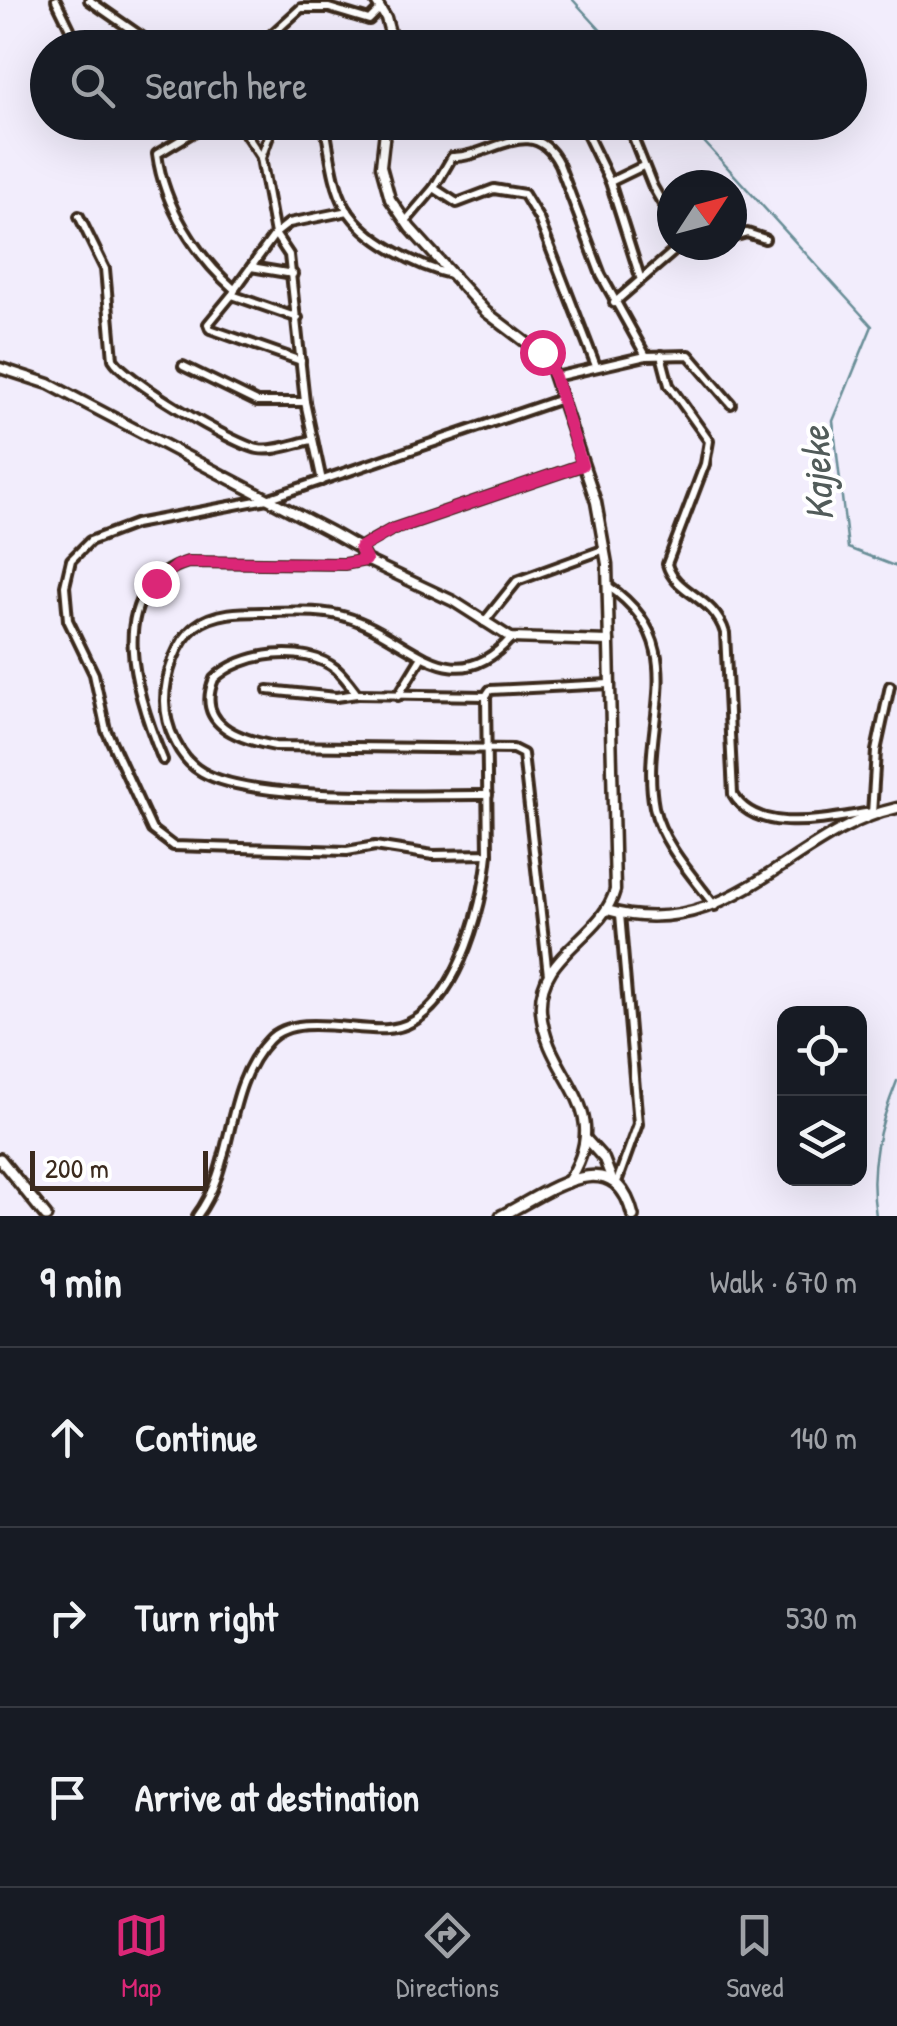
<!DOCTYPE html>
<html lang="en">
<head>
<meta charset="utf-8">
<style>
  body { margin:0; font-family:"Patrick Hand",sans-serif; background:#242831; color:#f1f3f6 }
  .controls { position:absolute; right:30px; bottom:30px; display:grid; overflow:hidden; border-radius:20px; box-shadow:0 10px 40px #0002 }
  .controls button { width:90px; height:90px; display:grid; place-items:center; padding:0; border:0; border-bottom:2px solid #363941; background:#171b24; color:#f1f3f6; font:50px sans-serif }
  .compass { position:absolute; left:657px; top:170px; width:90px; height:90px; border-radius:50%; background:#171b24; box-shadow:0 10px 40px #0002; rotate:54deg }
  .scale { position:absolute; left:30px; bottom:25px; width:178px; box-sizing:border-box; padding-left:10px; border:5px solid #3b2a1e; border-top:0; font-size:28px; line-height:35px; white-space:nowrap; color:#3b2a1e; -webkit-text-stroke:8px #fff; paint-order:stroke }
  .stop { position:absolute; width:30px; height:30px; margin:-22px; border:8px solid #db2777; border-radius:50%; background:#fff }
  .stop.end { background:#db2777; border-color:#fff; box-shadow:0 2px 10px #0008 }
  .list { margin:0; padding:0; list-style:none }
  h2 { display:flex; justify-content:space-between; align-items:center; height:130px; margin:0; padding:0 40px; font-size:42px }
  h2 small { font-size:32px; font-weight:400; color:#9ea1a6 }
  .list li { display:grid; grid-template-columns:65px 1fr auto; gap:30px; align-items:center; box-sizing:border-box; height:180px; padding:0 40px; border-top:2px solid #363941 }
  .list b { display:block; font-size:38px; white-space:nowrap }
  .list em { font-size:32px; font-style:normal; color:#9ea1a6 }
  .icon { flex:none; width:55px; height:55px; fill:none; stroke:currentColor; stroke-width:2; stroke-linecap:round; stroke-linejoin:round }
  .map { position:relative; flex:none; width:897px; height:1216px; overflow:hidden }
  .search { position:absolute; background:#171b24; box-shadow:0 10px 40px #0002; left:30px; right:30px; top:30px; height:110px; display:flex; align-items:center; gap:25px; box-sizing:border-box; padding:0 35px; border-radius:55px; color:#9ea1a6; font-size:38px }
  .sheet { height:670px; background:#171b24 }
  nav { display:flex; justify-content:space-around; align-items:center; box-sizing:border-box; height:140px; border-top:2px solid #363941; background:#171b24; font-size:28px; color:#9ea1a6 }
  nav a { display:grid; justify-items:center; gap:5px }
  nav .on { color:#db2777 }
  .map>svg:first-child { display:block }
</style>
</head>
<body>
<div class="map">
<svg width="897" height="1216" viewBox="0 0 897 1216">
  <rect width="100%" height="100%" fill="#f2edfc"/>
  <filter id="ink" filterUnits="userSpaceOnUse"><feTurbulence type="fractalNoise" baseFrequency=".01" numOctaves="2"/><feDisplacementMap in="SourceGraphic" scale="20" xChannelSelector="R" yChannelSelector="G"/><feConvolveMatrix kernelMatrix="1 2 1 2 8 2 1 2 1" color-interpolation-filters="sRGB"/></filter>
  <g filter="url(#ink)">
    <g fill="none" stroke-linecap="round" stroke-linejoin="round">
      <!-- stream -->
      <g stroke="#698e97" stroke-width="2.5">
        <path d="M573,0L617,48"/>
        <path d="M686,122L872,326L833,421L848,548L897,567"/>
        <path d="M876,1216C868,1167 879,1126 897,1081"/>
      </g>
      <!-- minor casing -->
      <g stroke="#3b2a1e" stroke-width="14">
        <g id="minor">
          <path d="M56,0L77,43L83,46L94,42"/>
          <path d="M89,0L158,48"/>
          <path d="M257,48L301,8H329L369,20L380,9"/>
          <path d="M238,122L261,157"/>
          <path d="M324,122C330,150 332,184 346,208C365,240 418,267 454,275"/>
          <path d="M581,122L610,182L640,277"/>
          <path d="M627,122L653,187L672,220"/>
          <path d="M207,124L157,154C164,206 196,256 235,290L232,295L298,318"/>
          <path d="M610,182L643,166"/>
          <path d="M434,188L457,203L494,189L524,194L539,219L596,366"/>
          <path d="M79,216L105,269L113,359C126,381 233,444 258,449C274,452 296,443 312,440"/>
          <path d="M405,222L434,188L452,157C491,158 533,112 559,164L601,275L646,356"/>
          <path d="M732,237L747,233L765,239"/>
          <path d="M251,267L293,274"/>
          <path d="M235,289L275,234L261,158L274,122"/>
          <path d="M231,296L208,324L210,329L301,361"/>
          <path d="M614,303L681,245"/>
          <path d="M661,355L669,385L709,441L705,464L667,564C675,594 714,596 725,633L733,794C757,837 831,818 872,812"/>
          <path d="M183,366L257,402H305"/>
          <path d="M555,377L646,356L689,355L731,404"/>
          <path d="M561,399L267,499L135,524L90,541L71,560L65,586L68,620L94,674L106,730L152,830L173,846L347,851L375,846L433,855L488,854L486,696L490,690L609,684"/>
          <path d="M322,481L305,402L289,255L275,234L289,223L348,211"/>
          <path d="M359,548L391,530L582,465"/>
          <path d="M608,586C697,647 638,723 654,807C661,842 694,878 715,906"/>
          <path d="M484,622L517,581L605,549"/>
          <path d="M268,690L336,697L357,694C351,686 344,676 336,669C305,644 241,652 214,679C195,725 239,739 275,746L513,749L523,754L548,975"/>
          <path d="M357,694L486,696"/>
          <path d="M398,696L420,660"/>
          <path d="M163,760C138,700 99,589 188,562L344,564L366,560"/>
          <path d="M488,795C422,794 255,803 202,772C179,759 165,726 165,701C165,676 176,641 196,626C215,612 241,612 262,612C290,612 319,609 346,617C409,635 450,706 511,638"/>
          <path d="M872,814L876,751L890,686"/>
          <path d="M617,1182L638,1124L620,914"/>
          <path d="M197,1216C236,1164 223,1088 269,1040C295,1012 354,1032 388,1029C454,1024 483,908 488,854"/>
        </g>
      </g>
      <!-- tertiary casing -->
      <g stroke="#3b2a1e" stroke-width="15">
        <g id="tertiary">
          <path d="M0,368L49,384L331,532L359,548L366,560L453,601L511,638L609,641"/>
          <path d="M607,910C730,945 792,831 897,808"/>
        </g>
      </g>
      <!-- secondary casing -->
      <g stroke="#3b2a1e" stroke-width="15">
        <g id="secondary">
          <path d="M375,0L386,18L394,48"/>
          <path d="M386,122L381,166L390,199L410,228L486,312L548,359L596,502L607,564L615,890C602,938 537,953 541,1011C546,1080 618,1106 567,1183"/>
          <path d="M586,1139L604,1159L611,1177"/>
        </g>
      </g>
      <!-- primary casing -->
      <g stroke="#3b2a1e" stroke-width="16">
        <g id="primary">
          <path d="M0,1159L46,1216"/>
          <path d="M501,1216C545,1194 614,1139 633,1216"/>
        </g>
      </g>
      <!-- minor -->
      <use href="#minor" stroke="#fff" stroke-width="6"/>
      <!-- tertiary -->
      <use href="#tertiary" stroke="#fff" stroke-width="8"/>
      <!-- secondary -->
      <use href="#secondary" stroke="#fff" stroke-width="8"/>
      <!-- primary -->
      <use href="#primary" stroke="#fff" stroke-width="9"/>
    </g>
  </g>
  <g fill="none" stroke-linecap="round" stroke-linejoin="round" filter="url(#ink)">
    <!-- route -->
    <path stroke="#db2777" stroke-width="12" d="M156,583L176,566L188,562L344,564L366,560L360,548L391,530L582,465L555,377L542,352"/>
  </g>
  <g text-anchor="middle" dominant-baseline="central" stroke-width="8" stroke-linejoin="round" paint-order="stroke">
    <!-- water labels -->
    <g font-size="40" font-style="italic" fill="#525c5a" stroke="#fff">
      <text transform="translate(816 474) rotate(-93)">Kajeke</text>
    </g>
  </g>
</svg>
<div class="controls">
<button><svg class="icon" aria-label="locate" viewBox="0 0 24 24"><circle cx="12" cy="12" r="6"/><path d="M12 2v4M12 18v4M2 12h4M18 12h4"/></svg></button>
<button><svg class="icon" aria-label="layers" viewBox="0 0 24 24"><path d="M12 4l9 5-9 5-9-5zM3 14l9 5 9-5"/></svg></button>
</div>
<svg class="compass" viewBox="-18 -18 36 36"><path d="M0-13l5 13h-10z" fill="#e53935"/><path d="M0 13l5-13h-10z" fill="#9ea1a6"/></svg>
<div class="scale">200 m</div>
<div class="stop" style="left:542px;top:352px"></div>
<div class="stop end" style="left:156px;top:583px"></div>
<div class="search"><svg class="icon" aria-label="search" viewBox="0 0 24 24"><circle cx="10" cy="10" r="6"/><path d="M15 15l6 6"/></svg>Search here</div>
</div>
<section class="sheet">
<h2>9 min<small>Walk · 670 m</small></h2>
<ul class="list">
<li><svg class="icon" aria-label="ahead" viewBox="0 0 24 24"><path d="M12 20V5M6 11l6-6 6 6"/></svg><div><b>Continue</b></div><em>140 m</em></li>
<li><svg class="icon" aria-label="right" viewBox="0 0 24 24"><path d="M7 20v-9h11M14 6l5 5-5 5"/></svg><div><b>Turn right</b></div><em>530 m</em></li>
<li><svg class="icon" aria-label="arrive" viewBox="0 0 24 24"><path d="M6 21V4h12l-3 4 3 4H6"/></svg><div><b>Arrive at destination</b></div></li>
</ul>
</section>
<nav>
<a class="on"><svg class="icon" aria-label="map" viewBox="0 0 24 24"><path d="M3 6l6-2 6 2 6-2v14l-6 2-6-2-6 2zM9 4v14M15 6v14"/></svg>Map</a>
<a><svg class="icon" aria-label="directions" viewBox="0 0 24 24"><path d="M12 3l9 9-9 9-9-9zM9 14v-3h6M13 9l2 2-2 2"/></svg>Directions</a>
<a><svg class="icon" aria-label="saved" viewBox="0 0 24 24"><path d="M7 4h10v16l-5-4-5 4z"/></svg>Saved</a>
</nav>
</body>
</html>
